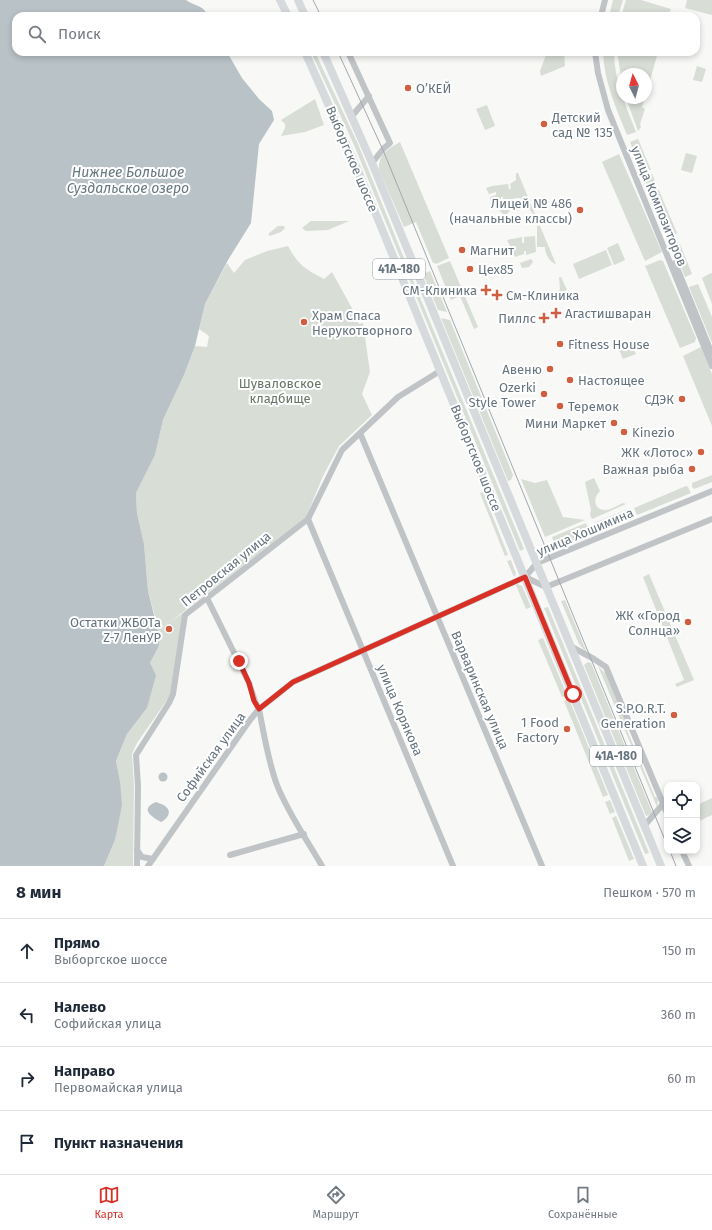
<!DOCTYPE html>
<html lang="ru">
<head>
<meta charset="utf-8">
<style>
  body { margin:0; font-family:"Fira Sans",sans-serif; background:#f6f6f7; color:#1f2937 }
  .controls { position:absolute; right:12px; bottom:12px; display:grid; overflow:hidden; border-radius:8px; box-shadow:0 2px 6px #0003 }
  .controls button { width:36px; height:36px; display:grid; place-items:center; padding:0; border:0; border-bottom:1px solid #e0e1e3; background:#fff; color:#1f2937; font:20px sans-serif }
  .compass { position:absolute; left:616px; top:68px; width:36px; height:36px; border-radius:50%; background:#fff; box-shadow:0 2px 6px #0003; rotate:354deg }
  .stop { position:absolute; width:12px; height:12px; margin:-9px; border:3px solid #d93025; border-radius:50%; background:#fff }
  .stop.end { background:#d93025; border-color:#fff; box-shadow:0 1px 4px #0008 }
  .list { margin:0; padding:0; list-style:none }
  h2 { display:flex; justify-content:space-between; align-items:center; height:52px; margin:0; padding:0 16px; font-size:17px }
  h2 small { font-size:13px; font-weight:400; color:#747a83 }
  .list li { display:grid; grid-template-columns:26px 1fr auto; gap:12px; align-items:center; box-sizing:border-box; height:64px; padding:0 16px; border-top:1px solid #e0e1e3 }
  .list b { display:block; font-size:15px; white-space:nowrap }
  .list p { margin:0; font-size:13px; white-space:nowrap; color:#747a83 }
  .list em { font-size:13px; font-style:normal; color:#747a83 }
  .icon { flex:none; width:22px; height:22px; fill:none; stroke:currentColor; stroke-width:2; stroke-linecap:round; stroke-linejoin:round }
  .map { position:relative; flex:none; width:712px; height:866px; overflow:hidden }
  .search { position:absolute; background:#fff; box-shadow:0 2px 6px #0003; left:12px; right:12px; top:12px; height:44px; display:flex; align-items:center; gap:10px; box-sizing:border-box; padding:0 14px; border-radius:12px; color:#747a83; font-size:15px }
  .sheet { height:308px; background:#fff }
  nav { display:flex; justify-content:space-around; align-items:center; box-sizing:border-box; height:56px; border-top:1px solid #e0e1e3; background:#fff; font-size:11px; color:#747a83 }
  nav a { display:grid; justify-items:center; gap:2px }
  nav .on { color:#d93025 }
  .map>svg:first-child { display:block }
</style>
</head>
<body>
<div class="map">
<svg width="712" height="866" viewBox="0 0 712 866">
  <rect width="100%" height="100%" fill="#f8f8f6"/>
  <!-- green -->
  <g fill="#d8ddd6">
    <path d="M613,0H623L618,16H609Z"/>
    <path d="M626,0H641L671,9L668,16H621Z"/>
    <path d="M687,0H712V15L685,8Z"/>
    <path d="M311,52H315L358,144L410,273L407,274L354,145Z"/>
    <path d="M547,52H564L565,66L541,76L540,71Z"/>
    <path d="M603,52H614C614,80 626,106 636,132L627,135C616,108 604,82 603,52Z"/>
    <path d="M617,52H658L646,95V74H629L627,71H624L622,74V82Z"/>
    <path d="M697,66L706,69L702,82L693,80Z"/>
    <path d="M626,98H645L642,107L645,109L640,124L641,127L638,131Z"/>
    <path d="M315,99L324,125L305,132L281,136L285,128V124L281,120Z"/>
    <path d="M487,105L495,126L485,130L476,109Z"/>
    <path d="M638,139L651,170L642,173L630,142Z"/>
    <path d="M400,142L449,258L436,264L435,263H433L416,222L404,227L379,170C378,154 388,149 400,142Z"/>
    <path d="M686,153L697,156L692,173L681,170Z"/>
    <path d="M619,154L662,252L645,261L602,162Z"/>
    <path d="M516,173H518L535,214H533L521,198H516L503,202V197H501V201L492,203L490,197L496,195V192L489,194L486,188L492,186L508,184L509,189H511L510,184L516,180Z"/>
    <path d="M652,174L677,233L669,237L644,178Z"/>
    <path d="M505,205L510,207L511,209L507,214L504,215L499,210V207Z"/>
    <path d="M311,221H349L328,230L306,231L302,228Z"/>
    <path d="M278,226H284L285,228L281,232L270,236L268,234Z"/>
    <path d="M537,226H540L556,264C549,262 545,253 545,247H537Z"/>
    <path d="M535,236L536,252L526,255V251H524V254L515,257L512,251L516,249V247L511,248L507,240L522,237V243H524V237Z"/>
    <path d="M618,243L625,260L614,265L607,248Z"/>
    <path d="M680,244L692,274L685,277L673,247Z"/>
    <path d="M288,246C299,266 304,268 324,279L332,272L353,310L359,324L363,323L370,372L362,394L372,415L339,446L323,476L306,517L170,622L183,613L171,692L167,700L137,743L132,754L134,786L133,866H104L115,840L120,781L116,761L127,734L147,708L150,663L159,646L156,620L148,591L144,544L137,513L136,493L155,455L163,420L184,375L195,346L207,347L209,336L199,329L205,304L227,263L234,273L245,260L267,251Z"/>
    <path d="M606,250L612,265L579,279L573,264Z"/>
    <path d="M531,259L533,262L529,267L522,268L520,263Z"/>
    <path d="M660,260L663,261L696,338L695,342L680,348L645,266Z"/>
    <path d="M450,261L478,327L474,329L460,296L451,300L437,266Z"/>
    <path d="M430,271L447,312L438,310L423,274Z"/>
    <path d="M711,273L712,274V304L702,278Z"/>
    <path d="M559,277H561L567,290L556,294V292L560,290Z"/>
    <path d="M412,278L524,549L520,551L409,279Z"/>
    <path d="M698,284L712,317V343L689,287Z"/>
    <path d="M441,318L450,320L513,475L511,480L508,481Z"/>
    <path d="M630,342L636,354L623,359L618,347Z"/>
    <path d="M701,347L712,374V426L683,356Z"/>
    <path d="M712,475V482L694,489L692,487V483Z"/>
    <path d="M594,478L600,491C593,497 593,510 605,510C611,510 618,505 623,503L626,504L592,519L590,515L591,510L585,482Z"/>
    <path d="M521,479L535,483L547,480L563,517L585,520L545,537Z"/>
    <path d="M686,486L688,487L691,493L637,515L634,508Z"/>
    <path d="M483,492L508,555L505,556L480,493Z"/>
    <path d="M628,509L631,516L601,529H597L594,523Z"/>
    <path d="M586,523L588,528L587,535L556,548L552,537Z"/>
    <path d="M511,560L516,574L514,577L507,561Z"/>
    <path d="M649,574L694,680L677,687L675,684L684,680L643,577Z"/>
    <path d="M515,583L522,586L531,607L526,609Z"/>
    <path d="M565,600L587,653L579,644L561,601Z"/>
    <path d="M548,607L649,853L645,854L544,608Z"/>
    <path d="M543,638L567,695L562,697L538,640Z"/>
    <path d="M588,662L591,663L652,812L649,815L646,816L584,665Z"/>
    <path d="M598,666L606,674L628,727L627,730L655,797H657L658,800L657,807Z"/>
    <path d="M569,699L608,795L603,797L564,701Z"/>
    <path d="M712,798V815L697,822V805Z"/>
    <path d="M610,800L615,812L610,814L605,802Z"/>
    <path d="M616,816L634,859L629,861L612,818Z"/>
  </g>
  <!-- water -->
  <g fill="#b9c3c7">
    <path d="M0,0H186C194,6 204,5 208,16H16V52H227L242,78L259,99L272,111L274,120L259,144L251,223L228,260L205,304L195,346L184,375L163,420L155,455L136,493L137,513L144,544L148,591L158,631L159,646L150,663L156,675L147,708L127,734L116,761L120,781L122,805L115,840L104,866H0Z"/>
    <circle cx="163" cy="777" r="4.5"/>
    <path d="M156,802C158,803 163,804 165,806C173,812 167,819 161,822C152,817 139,809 156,802Z"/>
  </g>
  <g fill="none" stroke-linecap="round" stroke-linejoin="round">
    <!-- minor -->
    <g stroke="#c0c4c7" stroke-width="6">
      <path d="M601,16L605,0"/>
      <path d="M348,52L390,143L384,148L372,163"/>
      <path d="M595,52L598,73L608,110L712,366"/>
      <path d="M352,116L369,96"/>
      <path d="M675,263L712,354"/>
      <path d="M360,433L542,866"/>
      <path d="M308,519L453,866"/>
      <path d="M525,577L546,587L712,519"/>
      <path d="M207,598L249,683L255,701L259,709C264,734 268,761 277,785C288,813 307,840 322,866"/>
      <path d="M570,646L594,659L606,667L667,813"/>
      <path d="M644,826L663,804"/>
      <path d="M137,850L142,857L153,859"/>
      <path d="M682,851L689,866"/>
      <path d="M230,855L304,834"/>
      <path d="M137,866L138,786L136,755L169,703L173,694L185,615L308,519L342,450L398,397L440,371"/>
      <path d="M148,866L250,720L259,709L293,682L525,577L537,563L712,491"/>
    </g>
    <!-- major -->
    <g stroke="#d6dadd" stroke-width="8">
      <path d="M280,0L288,16"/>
      <path d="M298,0L305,16"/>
      <path d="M305,52L359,173L643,866"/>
      <path d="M323,52L372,163L661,866"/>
    </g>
    <!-- tram -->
    <g stroke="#a2a8ad" stroke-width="1">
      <path d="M313,0L321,16"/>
      <path d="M338,52L383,150L667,845"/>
      <path d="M670,851L676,866"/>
    </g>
  </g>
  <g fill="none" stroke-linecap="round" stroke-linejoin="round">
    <!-- route -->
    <path stroke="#d93025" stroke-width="5" d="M239,661L249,683L254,701L259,709L293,682L525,577L573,694"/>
  </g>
  <!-- markers -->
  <g fill="#cf5f40" stroke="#fff" stroke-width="1.5">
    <circle cx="408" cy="88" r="4"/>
    <circle cx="544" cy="124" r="4"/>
    <circle cx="580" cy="210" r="4"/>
    <circle cx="462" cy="250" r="4"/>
    <circle cx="470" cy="269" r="4"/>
    <path d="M484 284h4v4h4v4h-4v4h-4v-4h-4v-4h4z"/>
    <path d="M495 289h4v4h4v4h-4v4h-4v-4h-4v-4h4z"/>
    <path d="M554 307h4v4h4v4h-4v4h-4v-4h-4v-4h4z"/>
    <path d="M542 312h4v4h4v4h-4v4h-4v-4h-4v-4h4z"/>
    <circle cx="304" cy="322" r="4"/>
    <circle cx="560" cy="344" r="4"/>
    <circle cx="550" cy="369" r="4"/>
    <circle cx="570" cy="380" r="4"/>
    <circle cx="544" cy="394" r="4"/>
    <circle cx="682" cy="399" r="4"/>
    <circle cx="560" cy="406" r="4"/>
    <circle cx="614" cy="423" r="4"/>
    <circle cx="624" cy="432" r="4"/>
    <circle cx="701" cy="452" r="4"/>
    <circle cx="692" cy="469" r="4"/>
    <circle cx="688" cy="622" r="4"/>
    <circle cx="169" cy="629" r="4"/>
    <circle cx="674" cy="715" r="4"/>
    <circle cx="567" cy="729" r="4"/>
  </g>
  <g text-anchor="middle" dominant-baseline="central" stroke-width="4" stroke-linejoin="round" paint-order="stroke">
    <!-- shield labels -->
    <g fill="#fff" stroke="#949ea5" stroke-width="1">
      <rect x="373" y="259" width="52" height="20" rx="3"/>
      <rect x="590" y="746" width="52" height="20" rx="3"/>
    </g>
    <g font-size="12" font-weight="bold" fill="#66747e">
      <text x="399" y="269">41А-180</text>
      <text x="616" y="756">41А-180</text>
    </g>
    <!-- poi labels -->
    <g font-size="13" fill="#66747e" stroke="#fff" text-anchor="end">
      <text x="416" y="88" text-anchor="start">О’КЕЙ</text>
      <text x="552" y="117" text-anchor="start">Детский<tspan x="552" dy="15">сад № 135</tspan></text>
      <text x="572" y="203">Лицей № 486<tspan x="572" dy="15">(начальные классы)</tspan></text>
      <text x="470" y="250" text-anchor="start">Магнит</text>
      <text x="478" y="269" text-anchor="start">Цех85</text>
      <text x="477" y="290">СМ-Клиника</text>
      <text x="506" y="295" text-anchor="start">См-Клиника</text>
      <text x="565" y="313" text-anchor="start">Агастишваран</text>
      <text x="312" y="315" text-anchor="start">Храм Спаса<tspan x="312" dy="15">Нерукотворного</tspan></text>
      <text x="536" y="318">Пиллс</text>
      <text x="568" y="344" text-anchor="start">Fitness House</text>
      <text x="542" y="369">Авеню</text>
      <text x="578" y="380" text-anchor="start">Настоящее</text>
      <text x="536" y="387">Ozerki<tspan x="536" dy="15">Style Tower</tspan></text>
      <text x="674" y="399">СДЭК</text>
      <text x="568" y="406" text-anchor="start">Теремок</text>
      <text x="606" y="423">Мини Маркет</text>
      <text x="632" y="432" text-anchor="start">Kinezio</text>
      <text x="693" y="452">ЖК «Лотос»</text>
      <text x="684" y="469">Важная рыба</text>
      <text x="680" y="615">ЖК «Город<tspan x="680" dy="15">Солнца»</tspan></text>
      <text x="161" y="622">Остатки ЖБОТа<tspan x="161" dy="15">Z-7 ЛенУР</tspan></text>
      <text x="666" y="708">S.P.O.R.T.<tspan x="666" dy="15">Generation</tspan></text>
      <text x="559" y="722">1 Food<tspan x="559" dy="15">Factory</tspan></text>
    </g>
    <!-- street labels -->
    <g font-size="13" fill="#66747e" stroke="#fff">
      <text transform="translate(352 159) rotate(67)">Выборгское шоссе</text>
      <text transform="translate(659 206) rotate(68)">улица Композиторов</text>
      <text transform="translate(476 458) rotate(68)">Выборгское шоссе</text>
      <text transform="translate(585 532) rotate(-23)">улица Хошимина</text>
      <text transform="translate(226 569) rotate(-39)">Петровская улица</text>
      <text transform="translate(480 690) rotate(67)">Варваринская улица</text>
      <text transform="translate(400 710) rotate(67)">улица Корякова</text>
      <text transform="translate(211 757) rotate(-54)">Софийская улица</text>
    </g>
    <!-- park labels -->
    <g font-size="13" fill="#687665" stroke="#fff">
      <text x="280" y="383">Шуваловское<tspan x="280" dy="15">кладбище</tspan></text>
    </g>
    <!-- water labels -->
    <g font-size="14" font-style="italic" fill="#67797f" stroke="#fff">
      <text x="128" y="172">Нижнее Большое<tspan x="128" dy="16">Суздальское озеро</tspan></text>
    </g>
  </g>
</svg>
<div class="controls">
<button><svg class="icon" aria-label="locate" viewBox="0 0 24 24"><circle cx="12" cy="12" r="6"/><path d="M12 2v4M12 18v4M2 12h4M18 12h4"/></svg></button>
<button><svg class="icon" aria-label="layers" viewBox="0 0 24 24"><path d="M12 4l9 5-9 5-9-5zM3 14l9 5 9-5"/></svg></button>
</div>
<svg class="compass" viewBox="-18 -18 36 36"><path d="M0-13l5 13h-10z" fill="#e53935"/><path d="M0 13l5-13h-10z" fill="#747a83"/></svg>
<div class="stop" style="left:573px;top:694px"></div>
<div class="stop end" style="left:239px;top:661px"></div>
<div class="search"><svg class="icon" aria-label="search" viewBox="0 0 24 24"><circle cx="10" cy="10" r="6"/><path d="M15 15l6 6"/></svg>Поиск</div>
</div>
<section class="sheet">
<h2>8 мин<small>Пешком · 570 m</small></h2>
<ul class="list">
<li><svg class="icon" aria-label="ahead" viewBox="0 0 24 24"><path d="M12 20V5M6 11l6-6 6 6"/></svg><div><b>Прямо</b><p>Выборгское шоссе</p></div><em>150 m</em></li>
<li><svg class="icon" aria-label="left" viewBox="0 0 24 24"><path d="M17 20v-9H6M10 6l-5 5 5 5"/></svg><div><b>Налево</b><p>Софийская улица</p></div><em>360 m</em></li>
<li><svg class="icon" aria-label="right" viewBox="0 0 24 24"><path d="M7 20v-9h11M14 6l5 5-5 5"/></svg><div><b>Направо</b><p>Первомайская улица</p></div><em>60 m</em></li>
<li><svg class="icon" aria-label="arrive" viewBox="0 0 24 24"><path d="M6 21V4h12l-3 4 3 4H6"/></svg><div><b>Пункт назначения</b></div></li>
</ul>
</section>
<nav>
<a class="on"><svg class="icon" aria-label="map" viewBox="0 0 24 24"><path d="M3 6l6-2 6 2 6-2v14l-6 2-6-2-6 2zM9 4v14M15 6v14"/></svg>Карта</a>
<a><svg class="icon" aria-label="directions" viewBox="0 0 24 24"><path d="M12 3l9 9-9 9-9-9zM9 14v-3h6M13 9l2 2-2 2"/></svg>Маршрут</a>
<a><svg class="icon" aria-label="saved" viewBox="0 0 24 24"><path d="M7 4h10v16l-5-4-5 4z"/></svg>Сохранённые</a>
</nav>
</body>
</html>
